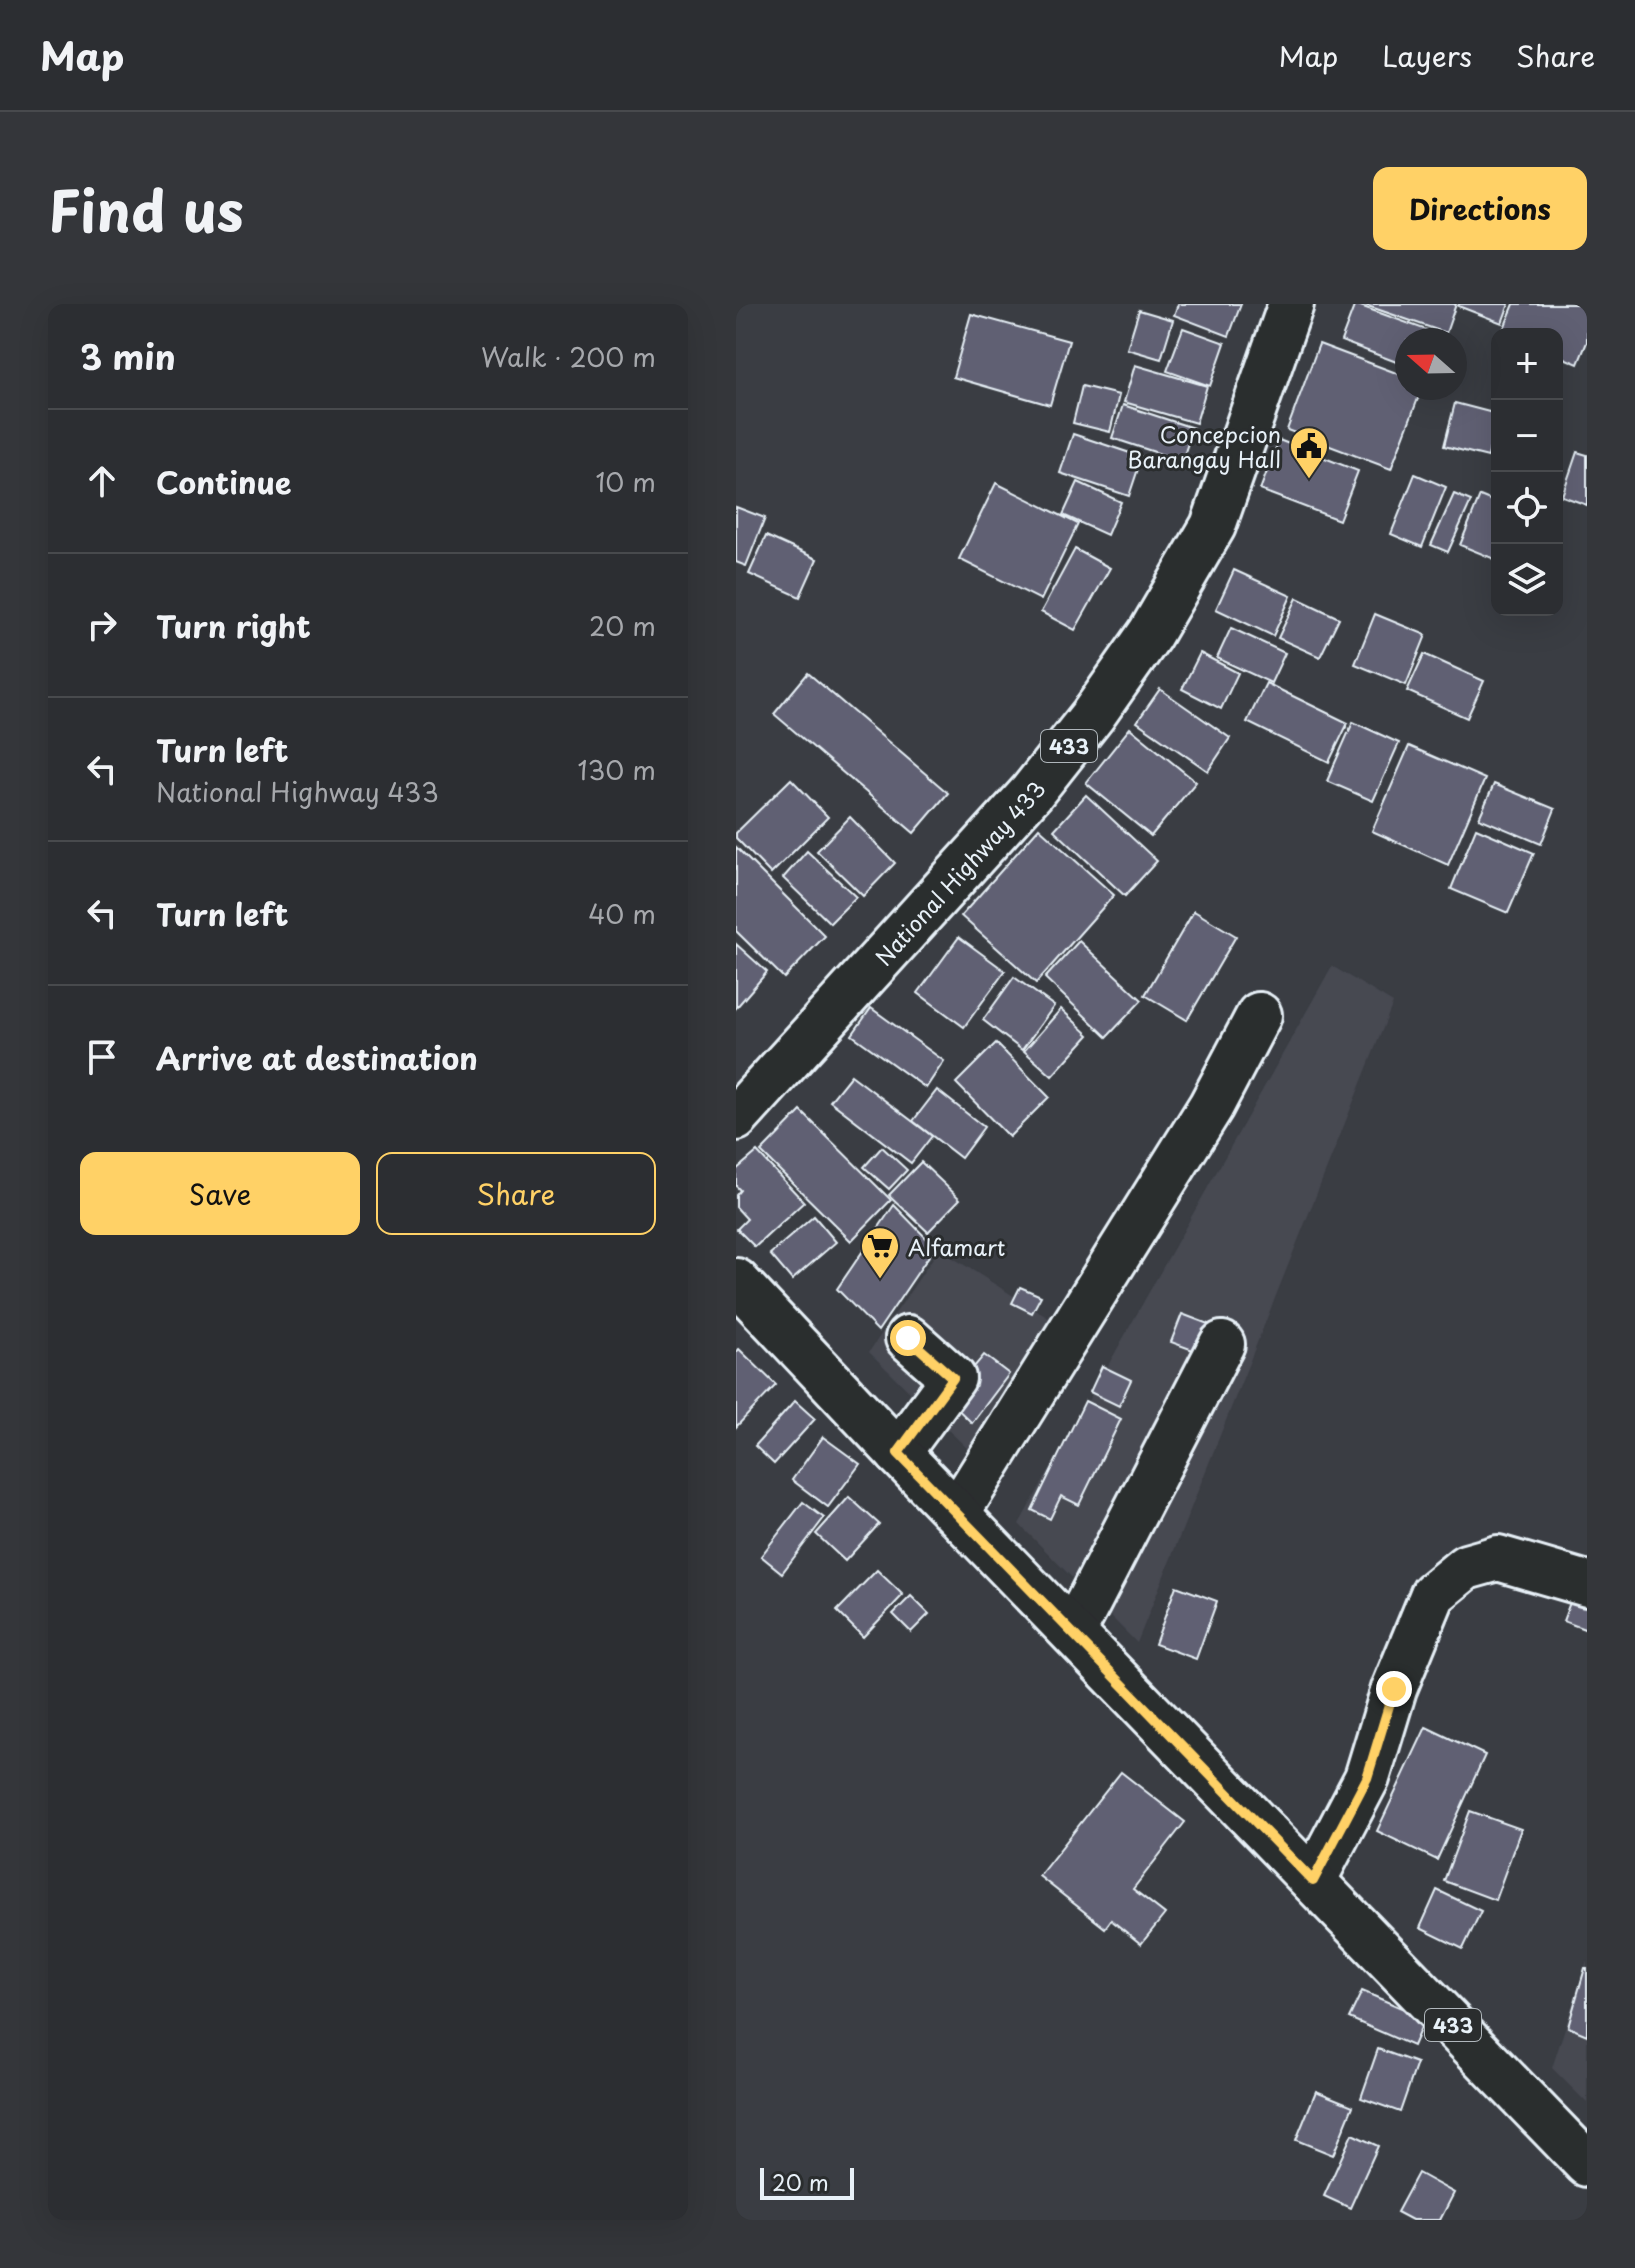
<!DOCTYPE html>
<html lang="en">
<head>
<meta charset="utf-8">
<style>
  body { margin:0; font-family:"Playpen Sans",sans-serif; background:#34363a; color:#f1f3f6 }
  .controls { position:absolute; right:24px; top:24px; display:grid; overflow:hidden; border-radius:16px; box-shadow:0 8px 32px #0002 }
  .controls button { width:72px; height:72px; display:grid; place-items:center; padding:0; border:0; border-bottom:2px solid #484a4d; background:#2c2e32; color:#f1f3f6; font:40px sans-serif }
  .compass { position:absolute; left:659px; top:24px; width:72px; height:72px; border-radius:50%; background:#2c2e32; box-shadow:0 8px 32px #0002; rotate:290deg }
  .scale { position:absolute; left:24px; bottom:20px; width:94px; box-sizing:border-box; padding-left:8px; border:4px solid #e8f1f8; border-top:0; font-size:22px; line-height:28px; white-space:nowrap; color:#e8f1f8; -webkit-text-stroke:6px #2a2d2e; paint-order:stroke }
  .stop { position:absolute; width:24px; height:24px; margin:-18px; border:6px solid #ffd166; border-radius:50%; background:#fff }
  .stop.end { background:#ffd166; border-color:#fff; box-shadow:0 2px 8px #0008 }
  .list { margin:0; padding:0; list-style:none }
  h2 { display:flex; justify-content:space-between; align-items:center; height:104px; margin:0; padding:0 32px; font-size:34px }
  h2 small { font-size:26px; font-weight:400; color:#a6a8ac }
  .list li { display:grid; grid-template-columns:52px 1fr auto; gap:24px; align-items:center; box-sizing:border-box; height:144px; padding:0 32px; border-top:2px solid #484a4d }
  .list b { display:block; font-size:30px; white-space:nowrap }
  .list p { margin:0; font-size:26px; white-space:nowrap; color:#a6a8ac }
  .list em { font-size:26px; font-style:normal; color:#a6a8ac }
  .actions { display:flex; gap:16px; padding:24px 32px }
  .actions a { flex:1; padding:18px 0; border:2px solid #ffd166; border-radius:16px; text-align:center; font-size:28px; color:#ffd166 }
  .actions .main { background:#ffd166; color:#111 }
  .icon { flex:none; width:44px; height:44px; fill:none; stroke:currentColor; stroke-width:2; stroke-linecap:round; stroke-linejoin:round }
  .map { position:relative; flex:none; width:851px; height:1916px; overflow:hidden; border-radius:16px }
  header { display:flex; align-items:center; gap:48px; box-sizing:border-box; height:112px; padding:0 40px; background:#2c2e32; border-bottom:2px solid #484a4d }
  header strong { font-size:38px }
  nav { display:flex; gap:44px; margin-inline-start:auto; font-size:28px }
  .intro { display:flex; align-items:center; justify-content:space-between; box-sizing:border-box; height:192px; padding:0 48px }
  h1 { margin:0; font-size:56px }
  .button { padding:20px 36px; border-radius:16px; background:#ffd166; color:#111; font-size:28px; font-weight:700 }
  main { display:flex; gap:48px; padding:0 48px }
  aside { flex:1; background:#2c2e32; border-radius:16px; box-shadow:0 8px 32px #0002 }
  .map>svg:first-child { display:block }
</style>
</head>
<body>
<header>
<strong>Map</strong>
<nav><a>Map</a><a>Layers</a><a>Share</a></nav>
</header>
<div class="intro"><h1>Find us</h1><a class="button">Directions</a></div>
<main>
<aside>
<h2>3 min<small>Walk · 200 m</small></h2>
<ul class="list">
<li><svg class="icon" aria-label="ahead" viewBox="0 0 24 24"><path d="M12 20V5M6 11l6-6 6 6"/></svg><div><b>Continue</b></div><em>10 m</em></li>
<li><svg class="icon" aria-label="right" viewBox="0 0 24 24"><path d="M7 20v-9h11M14 6l5 5-5 5"/></svg><div><b>Turn right</b></div><em>20 m</em></li>
<li><svg class="icon" aria-label="left" viewBox="0 0 24 24"><path d="M17 20v-9H6M10 6l-5 5 5 5"/></svg><div><b>Turn left</b><p>National Highway 433</p></div><em>130 m</em></li>
<li><svg class="icon" aria-label="left" viewBox="0 0 24 24"><path d="M17 20v-9H6M10 6l-5 5 5 5"/></svg><div><b>Turn left</b></div><em>40 m</em></li>
<li><svg class="icon" aria-label="arrive" viewBox="0 0 24 24"><path d="M6 21V4h12l-3 4 3 4H6"/></svg><div><b>Arrive at destination</b></div></li>
</ul>
<div class="actions"><a class="main">Save</a><a>Share</a></div>
</aside>
<div class="map">
<svg width="851" height="1916" viewBox="0 0 851 1916">
  <rect width="100%" height="100%" fill="#3a3d43"/>
  <filter id="ink" filterUnits="userSpaceOnUse"><feTurbulence type="fractalNoise" baseFrequency=".0125" numOctaves="2"/><feDisplacementMap in="SourceGraphic" scale="16" xChannelSelector="R" yChannelSelector="G"/><feConvolveMatrix kernelMatrix="1 2 1 2 8 2 1 2 1" color-interpolation-filters="sRGB"/></filter>
  <g filter="url(#ink)">
    <!-- built -->
    <g fill="#464851">
      <path d="M596,662L657,699L401,1339L283,1220Z"/>
      <path d="M203,945L322,1020L242,1155L133,1048Z"/>
      <path d="M851,1656V1799L816,1764Z"/>
    </g>
    <!-- building -->
    <g fill="#616173" stroke="#e8f1f8" stroke-width="2">
      <path d="M442,0H505L493,32L438,11Z"/>
      <path d="M619,0L710,33L709,36H671V62L605,37Z"/>
      <path d="M626,0H720L710,29Z"/>
      <path d="M723,0H773L766,19L722,2Z"/>
      <path d="M778,0H851V38L842,60L821,51V30L766,29Z"/>
      <path d="M403,6L437,16L425,55L391,45Z"/>
      <path d="M235,10L333,37L314,101L217,73Z"/>
      <path d="M447,24L489,39L474,82L431,67Z"/>
      <path d="M583,40L671,73V84H686L655,165L551,126Z"/>
      <path d="M399,61L471,82L460,119L388,98Z"/>
      <path d="M346,82L383,91L374,128L337,119Z"/>
      <path d="M719,99L761,110L752,153L708,142Z"/>
      <path d="M387,101L457,124L446,157L376,134Z"/>
      <path d="M337,130L406,153L393,192L324,169Z"/>
      <path d="M543,136L622,167L603,216L524,186Z"/>
      <path d="M841,148L851,151V201L826,192Z"/>
      <path d="M679,170L710,183L686,243L655,230Z"/>
      <path d="M342,178L385,198L371,231L327,211Z"/>
      <path d="M260,179L342,220L305,296L223,255Z"/>
      <path d="M718,190L735,197L712,248L695,241Z"/>
      <path d="M744,192L761,199V256L724,241Z"/>
      <path d="M0,203L29,214L10,262L0,258Z"/>
      <path d="M30,232L81,255L64,293L13,270Z"/>
      <path d="M339,245L374,264L339,326L305,308Z"/>
      <path d="M498,266L555,292L537,332L480,305Z"/>
      <path d="M561,294L603,314L584,353L542,334Z"/>
      <path d="M639,310L690,331L670,381L619,360Z"/>
      <path d="M495,324L549,349L535,379L481,354Z"/>
      <path d="M464,349L502,369L485,405L446,385Z"/>
      <path d="M688,350L748,377L731,414L671,387Z"/>
      <path d="M72,369L212,489L178,529L38,410Z"/>
      <path d="M530,379L612,419L593,458L511,418Z"/>
      <path d="M424,385L494,434L472,467L401,418Z"/>
      <path d="M617,418L663,439L637,497L591,477Z"/>
      <path d="M394,424L460,478L415,532L350,479Z"/>
      <path d="M673,442L749,475L712,561L636,527Z"/>
      <path d="M55,475L92,513L35,570L0,534V529Z"/>
      <path d="M758,480L819,505L805,540L743,514Z"/>
      <path d="M350,491L421,557L389,592L318,526Z"/>
      <path d="M114,513L159,559L127,592L81,547Z"/>
      <path d="M303,524L378,591L300,679L225,612Z"/>
      <path d="M740,524L798,549L772,609L715,585Z"/>
      <path d="M0,543L89,632L48,674L0,627Z"/>
      <path d="M71,547L120,593L94,619L47,574Z"/>
      <path d="M458,607L500,632L451,716L409,691Z"/>
      <path d="M223,633L269,667L228,723L182,689Z"/>
      <path d="M343,637L406,696L371,733L309,674Z"/>
      <path d="M0,640L31,668L0,704Z"/>
      <path d="M278,673L318,702L286,746L247,716Z"/>
      <path d="M135,704L208,757L190,784L116,731Z"/>
      <path d="M325,705L353,731L316,772L288,747Z"/>
      <path d="M260,739L313,793L273,833L220,779Z"/>
      <path d="M115,771L196,832L175,859L94,797Z"/>
      <path d="M201,786L248,823L225,854L177,817Z"/>
      <path d="M65,807L155,896L115,937L25,848Z"/>
      <path d="M146,843L171,866L153,885L128,863Z"/>
      <path d="M21,848L68,898L19,943L1,925L11,915L0,903V891L4,886L0,882V866Z"/>
      <path d="M185,858L224,895L192,928L153,891Z"/>
      <path d="M158,901L199,943L142,1027L101,985Z"/>
      <path d="M78,912L100,938L56,976L34,950Z"/>
      <path d="M284,983L305,992L296,1009L276,999Z"/>
      <path d="M446,1010L475,1021L465,1049L435,1038Z"/>
      <path d="M3,1045L40,1081L0,1123V1049Z"/>
      <path d="M248,1051L273,1070L236,1119L211,1095Z"/>
      <path d="M366,1062L395,1076L383,1102L354,1088Z"/>
      <path d="M59,1097L79,1115L38,1160L19,1142Z"/>
      <path d="M349,1097L385,1115L343,1201L325,1192L314,1215L296,1206Z"/>
      <path d="M87,1133L124,1160L92,1203L56,1176Z"/>
      <path d="M113,1193L143,1220L109,1257L80,1230Z"/>
      <path d="M67,1198L88,1214L46,1269L25,1252Z"/>
      <path d="M141,1266L167,1291L127,1333L101,1307Z"/>
      <path d="M841,1280L851,1284V1326L827,1317Z"/>
      <path d="M440,1282L481,1297L460,1355L419,1340Z"/>
      <path d="M175,1292L193,1310L175,1328L157,1310Z"/>
      <path d="M690,1423L749,1451L701,1556L641,1527Z"/>
      <path d="M385,1468L449,1518L397,1585L429,1610L405,1640L375,1616L369,1624L303,1572Z"/>
      <path d="M734,1507L785,1525L759,1596L708,1577Z"/>
      <path d="M701,1586L745,1607L727,1645L684,1624Z"/>
      <path d="M849,1664H851V1731L832,1723Z"/>
      <path d="M626,1687L689,1714L677,1742L613,1714Z"/>
      <path d="M642,1745L681,1759L664,1808L625,1794Z"/>
      <path d="M580,1787L617,1802L597,1851L560,1836Z"/>
      <path d="M616,1830L642,1842L614,1904L588,1892Z"/>
      <path d="M682,1869L718,1889L704,1916H676L661,1908Z"/>
    </g>
    <g fill="none" stroke-linecap="round" stroke-linejoin="round">
      <!-- minor casing -->
      <g stroke="#e8f1f8" stroke-width="50">
        <g id="minor">
          <path d="M162,1149L217,1074L172,1034"/>
          <path d="M221,1209L475,802L523,711"/>
          <path d="M337,1328L486,1040"/>
          <path d="M577,1577L631,1474L658,1385L697,1290L730,1263L762,1254L851,1280"/>
        </g>
      </g>
      <!-- major casing -->
      <g stroke="#e8f1f8" stroke-width="50">
        <g id="major">
          <path id="s1" d="M0,814L296,488L357,411L414,330L477,222L555,0"/>
          <path d="M0,977L162,1149L851,1860"/>
        </g>
      </g>
      <!-- minor -->
      <use href="#minor" stroke="#2a2d2e" stroke-width="44"/>
      <!-- major -->
      <use href="#major" stroke="#2a2d2e" stroke-width="44"/>
    </g>
  </g>
  <g fill="none" stroke-linecap="round" stroke-linejoin="round" filter="url(#ink)">
    <!-- route -->
    <path stroke="#ffd166" stroke-width="10" d="M172,1034L217,1074L162,1149L577,1577L631,1474L658,1385"/>
  </g>
  <!-- icons -->
  <defs>
    <g id="civic-pin" transform="scale(2)"><path d="M0 17L-7.5 6A9.5 9.5 0 1 1 7.5 6Z" fill="#ffd166" stroke="#2a2d2e"/><path d="M-.6-6.5H3V-4.5H.6V-3L4-1V1h2V6H-6V1h2V-1L-.6-3ZM-1.2 2.5V6h2.4V2.5Z" fill="#111"/></g>
    <g id="supermarket-pin" transform="scale(2)"><path d="M0 17L-7.5 6A9.5 9.5 0 1 1 7.5 6Z" fill="#ffd166" stroke="#2a2d2e"/><path d="M-6-5.5h2.5l.6 2H6L4.5 2H-2.5L-4.4-4H-6ZM-1.5 3.2a1.3 1.3 0 1 0 .1 0ZM3 3.2a1.3 1.3 0 1 0 .1 0Z" fill="#111"/></g>
  </defs>
  <g fill-rule="evenodd">
    <use href="#civic-pin" x="573" y="142"/>
    <use href="#supermarket-pin" x="144" y="942"/>
  </g>
  <g text-anchor="middle" dominant-baseline="central" stroke-width="6" stroke-linejoin="round" paint-order="stroke">
    <!-- shield labels -->
    <g fill="#2a2d2e" stroke="#afb6bb" stroke-width="2">
      <rect x="305" y="426" width="56" height="32" rx="6"/>
      <rect x="689" y="1705" width="56" height="32" rx="6"/>
    </g>
    <g font-size="20" font-weight="bold" fill="#e8f1f8">
      <text x="333" y="442">433</text>
      <text x="717" y="1721">433</text>
    </g>
    <!-- poi labels -->
    <g font-size="22" fill="#e8f1f8" stroke="#2a2d2e" text-anchor="end">
      <text x="545" y="129">Concepcion<tspan x="545" dy="25">Barangay Hall</tspan></text>
      <text x="172" y="942" text-anchor="start">Alfamart</text>
    </g>
    <!-- street labels -->
    <g font-size="22" fill="#e8f1f8" stroke="#2a2d2e">
      <text stroke="none"><textPath href="#s1" startOffset="332">National Highway 433</textPath></text>
    </g>
  </g>
</svg>
<div class="controls">
<button>+</button>
<button>−</button>
<button><svg class="icon" aria-label="locate" viewBox="0 0 24 24"><circle cx="12" cy="12" r="6"/><path d="M12 2v4M12 18v4M2 12h4M18 12h4"/></svg></button>
<button><svg class="icon" aria-label="layers" viewBox="0 0 24 24"><path d="M12 4l9 5-9 5-9-5zM3 14l9 5 9-5"/></svg></button>
</div>
<svg class="compass" viewBox="-18 -18 36 36"><path d="M0-13l5 13h-10z" fill="#e53935"/><path d="M0 13l5-13h-10z" fill="#a6a8ac"/></svg>
<div class="scale">20 m</div>
<div class="stop" style="left:172px;top:1034px"></div>
<div class="stop end" style="left:658px;top:1385px"></div>
</div>
</main>
</body>
</html>
